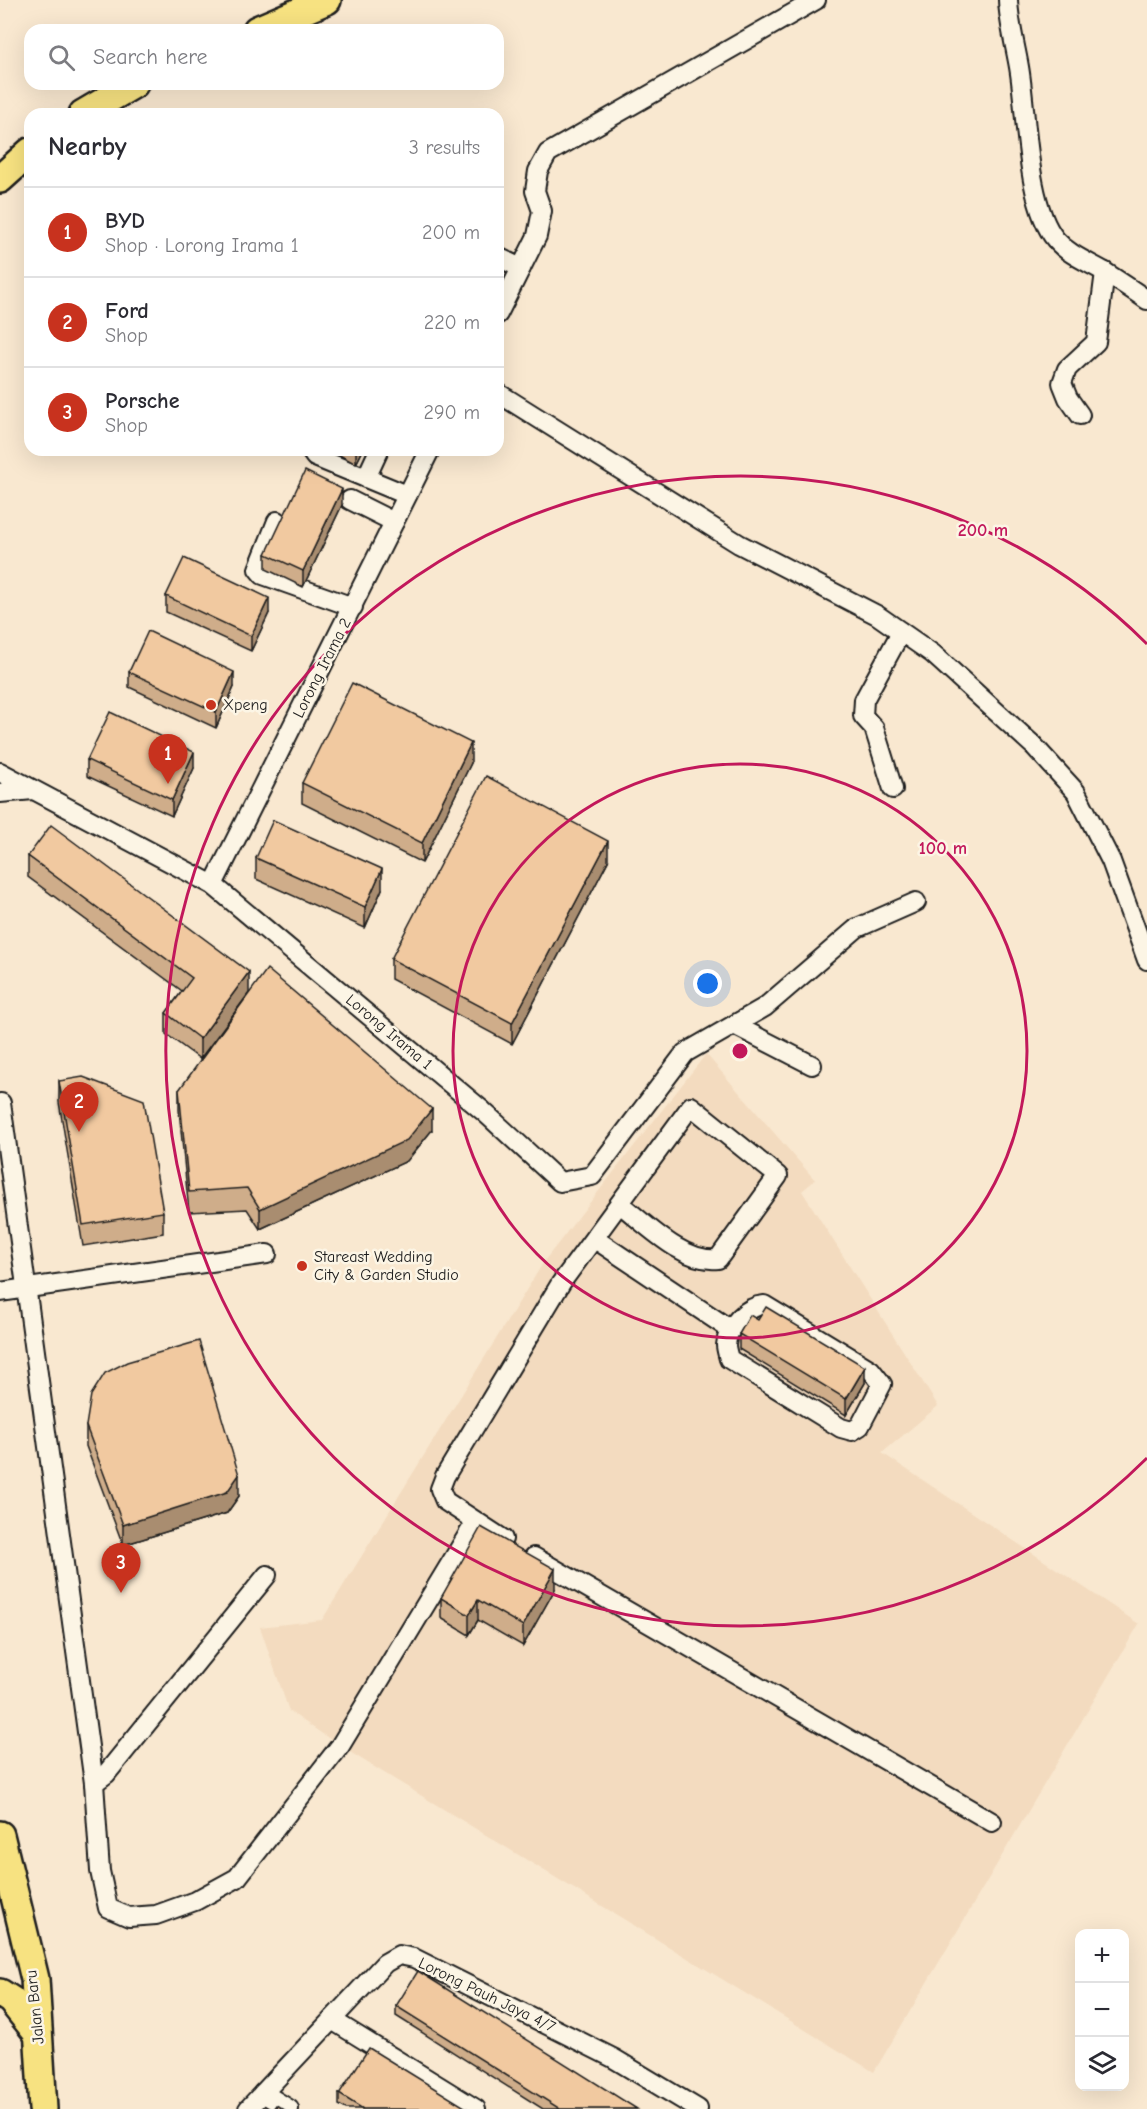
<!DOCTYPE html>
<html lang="en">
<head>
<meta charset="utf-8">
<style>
  body { margin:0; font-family:"Comic Neue",sans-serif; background:#f7f7f7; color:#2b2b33 }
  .controls { position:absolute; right:18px; bottom:18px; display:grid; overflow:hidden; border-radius:12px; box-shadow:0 6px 24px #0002 }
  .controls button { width:54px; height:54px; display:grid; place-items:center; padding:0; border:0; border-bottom:2px solid #e1e1e2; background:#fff; color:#2b2b33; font:30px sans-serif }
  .you { position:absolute; left:708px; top:984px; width:21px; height:21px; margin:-15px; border:4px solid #fff; border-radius:50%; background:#1a73e8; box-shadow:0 0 0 9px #1a73e833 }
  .badge { display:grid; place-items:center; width:39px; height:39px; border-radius:50%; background:#c8321e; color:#fff; font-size:20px; font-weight:700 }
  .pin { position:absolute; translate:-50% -50px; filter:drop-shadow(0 2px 3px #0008) }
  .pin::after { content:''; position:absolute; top:32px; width:21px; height:18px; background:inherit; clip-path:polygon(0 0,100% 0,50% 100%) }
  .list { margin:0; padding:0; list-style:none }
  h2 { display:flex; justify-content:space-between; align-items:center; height:78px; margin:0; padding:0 24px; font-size:26px }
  h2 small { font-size:20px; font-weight:400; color:#7c7c81 }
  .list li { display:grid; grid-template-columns:39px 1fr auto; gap:18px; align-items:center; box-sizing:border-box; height:90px; padding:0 24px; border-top:2px solid #e1e1e2 }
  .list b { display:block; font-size:22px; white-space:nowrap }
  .list p { margin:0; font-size:20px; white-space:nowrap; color:#7c7c81 }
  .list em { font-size:20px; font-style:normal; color:#7c7c81 }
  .icon { flex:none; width:33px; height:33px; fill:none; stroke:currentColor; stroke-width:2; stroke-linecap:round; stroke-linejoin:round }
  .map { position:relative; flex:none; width:1147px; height:2109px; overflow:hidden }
  .search { position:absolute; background:#fff; box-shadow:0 6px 24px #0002; left:24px; top:24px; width:480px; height:66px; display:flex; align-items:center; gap:15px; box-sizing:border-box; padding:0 21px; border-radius:18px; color:#7c7c81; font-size:22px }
  .panel { position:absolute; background:#fff; box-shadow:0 6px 24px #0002; left:24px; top:108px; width:480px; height:348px; border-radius:18px }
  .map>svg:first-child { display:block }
</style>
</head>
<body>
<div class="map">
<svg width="1147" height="2109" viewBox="0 0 1147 2109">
  <rect width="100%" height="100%" fill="#f9e8d0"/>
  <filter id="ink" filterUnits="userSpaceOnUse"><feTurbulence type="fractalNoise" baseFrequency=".0167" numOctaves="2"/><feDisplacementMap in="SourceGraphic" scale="12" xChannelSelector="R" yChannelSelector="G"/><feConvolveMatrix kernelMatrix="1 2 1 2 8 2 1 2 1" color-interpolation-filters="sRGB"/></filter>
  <g filter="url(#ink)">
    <!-- built -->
    <path fill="#f3dbbf" d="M706,1054L815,1180L802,1191L938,1406L882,1453L1139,1624L874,2072L340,1746L289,1711L260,1627L322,1620L545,1260Z"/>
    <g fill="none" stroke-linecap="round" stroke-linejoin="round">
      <!-- minor casing -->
      <g stroke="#1c1c1c" stroke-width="22">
        <g id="minor">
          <path d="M1008,0C1009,23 1015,44 1019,67C1027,112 1026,205 1056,240C1069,255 1088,262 1105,272C1119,281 1133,290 1147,300"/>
          <path d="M498,257L521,268"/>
          <path d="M498,314L537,236L542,211L535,191L538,171L548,153L816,0"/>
          <path d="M498,393L739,544L877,615L933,654L1034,746L1076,792L1111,861L1147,960"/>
          <path d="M1080,415L1068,398L1062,383L1067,369L1096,342L1105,272"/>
          <path d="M310,450L315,457L407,495"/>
          <path d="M366,478L379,450"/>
          <path d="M350,500L394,522"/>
          <path d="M277,521L258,569L263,575L353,607"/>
          <path d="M0,772L213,885L483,1111L560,1182L592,1176L685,1053L765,1007L857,928L916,902"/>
          <path d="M893,789L874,728L863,716L864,700L901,632"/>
          <path d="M0,793L33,790"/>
          <path d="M213,885L430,450"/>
          <path d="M736,1026L812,1065"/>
          <path d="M1,1103L94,1783L100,1871L108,1908L129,1917L156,1915L195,1901L237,1878L340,1746L475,1523"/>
          <path d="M595,1239L731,1330"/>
          <path d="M0,1292L267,1254"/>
          <path d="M764,1305L871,1370L882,1384L860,1426L852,1431L841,1428L729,1359C728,1355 726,1349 726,1345C727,1326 747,1306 764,1305Z"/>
          <path d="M503,1539L445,1501L440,1489L445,1476L561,1283L691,1106L778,1176L718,1259C683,1263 647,1225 620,1204"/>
          <path d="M534,1557L992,1822"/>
          <path d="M94,1783L106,1774L267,1575"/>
          <path d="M332,2020L476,2109"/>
          <path d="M263,2093L289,2109"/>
          <path d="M248,2109L385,1963L399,1955L414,1958L613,2058L698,2109"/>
        </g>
      </g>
      <!-- highway casing -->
      <g stroke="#1c1c1c" stroke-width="32">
        <g id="highway">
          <path d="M257,30L327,0"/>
          <path d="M83,114L134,84"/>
          <path d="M0,179L30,152"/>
          <path d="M0,1835L35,1979L43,2109"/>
          <path d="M0,1993L11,2000L38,2034"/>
        </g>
      </g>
      <!-- minor -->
      <use href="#minor" stroke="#fcf5e5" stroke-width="18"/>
      <!-- highway -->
      <use href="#highway" stroke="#f7e281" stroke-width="27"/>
    </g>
    <!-- wall -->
    <g fill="#cfad8a" stroke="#1c1c1c" stroke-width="1.5">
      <path d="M330,450H363L356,464Z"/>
      <path d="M342,505L303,587L266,569V554Z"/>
      <path d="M166,596L269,613L251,651L166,612Z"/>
      <path d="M129,672L234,687L216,728L129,687Z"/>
      <path d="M87,760L194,768L172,816L87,776Z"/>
      <path d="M471,763L422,863L302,803V783Z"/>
      <path d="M28,856L249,993L200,1059L166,1034V1013L182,991L28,877Z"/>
      <path d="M256,858L382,889L365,928L256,879Z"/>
      <path d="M608,861L512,1044L391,979V959Z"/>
      <path d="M59,1081L163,1212V1233L83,1246L59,1102Z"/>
      <path d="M179,1090L432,1130L407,1161L260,1229L247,1209L189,1212L179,1110Z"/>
      <path d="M739,1334L865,1383L846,1415L739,1349Z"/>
      <path d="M86,1426L239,1496L227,1513L123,1545L86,1446Z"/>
      <path d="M555,1589L523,1646L478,1620L469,1635L441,1618V1598Z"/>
      <path d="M396,2006L637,2109H543L396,2016Z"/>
      <path d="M339,2094L468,2109H346L339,2105Z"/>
    </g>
    <!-- shaded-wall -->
    <g fill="#a98d70" stroke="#1c1c1c" stroke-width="1.5">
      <path d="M356,450H363L356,464Z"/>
      <path d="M342,489V505L303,587V571Z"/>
      <path d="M269,598V613L251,651V636Z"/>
      <path d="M234,672V687L216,728V712Z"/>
      <path d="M471,743V763L422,863V843Z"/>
      <path d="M194,752V768L172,816V800Z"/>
      <path d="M608,841V861L512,1044V1023Z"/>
      <path d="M382,869V889L365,928V907Z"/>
      <path d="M249,972V993L200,1059V1039Z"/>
      <path d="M432,1109V1130L407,1161L260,1229V1209Z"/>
      <path d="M865,1367V1383L846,1415V1399Z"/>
      <path d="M239,1475V1496L227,1513L123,1545V1525Z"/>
      <path d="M555,1569V1589L523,1646V1626Z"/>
      <path d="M478,1600V1620L469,1635V1615Z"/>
    </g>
    <!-- building -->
    <g fill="#f1c9a0" stroke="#1c1c1c" stroke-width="1.5">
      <path d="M305,471L342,489L303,571L266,554Z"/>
      <path d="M184,558L269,598L251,636L166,596Z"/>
      <path d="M148,631L234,672L216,712L129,672Z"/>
      <path d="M352,683L471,743L422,843L302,783Z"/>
      <path d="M110,712L194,752L172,800L87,760Z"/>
      <path d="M486,776L608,841L512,1023L391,959Z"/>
      <path d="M273,820L382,869L365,907L256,858Z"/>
      <path d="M51,825L249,972L200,1039L166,1013L192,978L28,856Z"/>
      <path d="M267,969L432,1109L407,1140L260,1209L247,1188L189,1192L179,1090Z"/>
      <path d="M83,1077L144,1100L163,1212L83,1225L59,1081Z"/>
      <path d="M766,1307L865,1367L846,1399L739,1334L750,1315L758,1320Z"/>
      <path d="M199,1341L239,1475L227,1492L123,1525L86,1426L91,1395L105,1373L127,1362Z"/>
      <path d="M481,1527L555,1569L523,1626L478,1600L469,1615L441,1598Z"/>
      <path d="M418,1971L637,2109H560L396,2006Z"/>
      <path d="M369,2048L468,2109H363L339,2094Z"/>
      <path d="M276,2105L283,2109H273Z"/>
    </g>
  </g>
  <!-- distance rings -->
  <g fill="none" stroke="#c2185b" stroke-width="3">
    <circle cx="740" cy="1051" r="287"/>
    <path d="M1147 1458A575 575 0 1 1 1147 644"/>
  </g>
  <!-- markers -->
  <g fill="#c8321e" stroke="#fcf5e5" stroke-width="2">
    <circle cx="211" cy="705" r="6"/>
    <circle cx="302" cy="1266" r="6"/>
  </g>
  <g text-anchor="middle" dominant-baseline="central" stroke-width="5" stroke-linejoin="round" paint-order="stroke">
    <!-- street labels -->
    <g font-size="16" fill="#1c1c1c" stroke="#fcf5e5">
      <text transform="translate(322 668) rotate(-63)">Lorong Irama 2</text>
      <text transform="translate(389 1032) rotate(40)">Lorong Irama 1</text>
      <text transform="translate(487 1995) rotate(26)">Lorong Pauh Jaya 4/7</text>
      <text transform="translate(35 2007) rotate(-96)">Jalan Baru</text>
    </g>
    <!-- poi labels -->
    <g font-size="16" fill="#1c1c1c" stroke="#fcf5e5" text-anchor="start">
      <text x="223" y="705">Xpeng</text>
      <text x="314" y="1257">Stareast Wedding<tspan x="314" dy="18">City &amp; Garden Studio</tspan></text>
    </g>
  </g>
  <circle cx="740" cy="1051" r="9" fill="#c2185b" stroke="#fcf5e5" stroke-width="3"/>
  <g font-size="18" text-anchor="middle" font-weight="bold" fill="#c2185b" stroke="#fcf5e5" stroke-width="5" stroke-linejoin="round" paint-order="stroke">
    <text x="983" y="536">200 m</text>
    <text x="943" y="854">100 m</text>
  </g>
</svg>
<div class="controls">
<button>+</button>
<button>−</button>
<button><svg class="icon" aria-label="layers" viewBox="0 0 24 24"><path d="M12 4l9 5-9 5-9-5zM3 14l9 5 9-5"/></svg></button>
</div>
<div class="you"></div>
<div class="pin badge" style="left:168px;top:784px">1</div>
<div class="pin badge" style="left:79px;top:1132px">2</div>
<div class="pin badge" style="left:121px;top:1593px">3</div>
<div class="search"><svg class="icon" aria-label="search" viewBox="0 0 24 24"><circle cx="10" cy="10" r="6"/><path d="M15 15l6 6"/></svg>Search here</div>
<section class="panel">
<h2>Nearby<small>3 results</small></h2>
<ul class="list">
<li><span class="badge">1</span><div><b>BYD</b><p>Shop · Lorong Irama 1</p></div><em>200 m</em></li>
<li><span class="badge">2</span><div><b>Ford</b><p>Shop</p></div><em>220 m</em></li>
<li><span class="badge">3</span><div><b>Porsche</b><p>Shop</p></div><em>290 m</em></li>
</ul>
</section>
</div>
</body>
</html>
